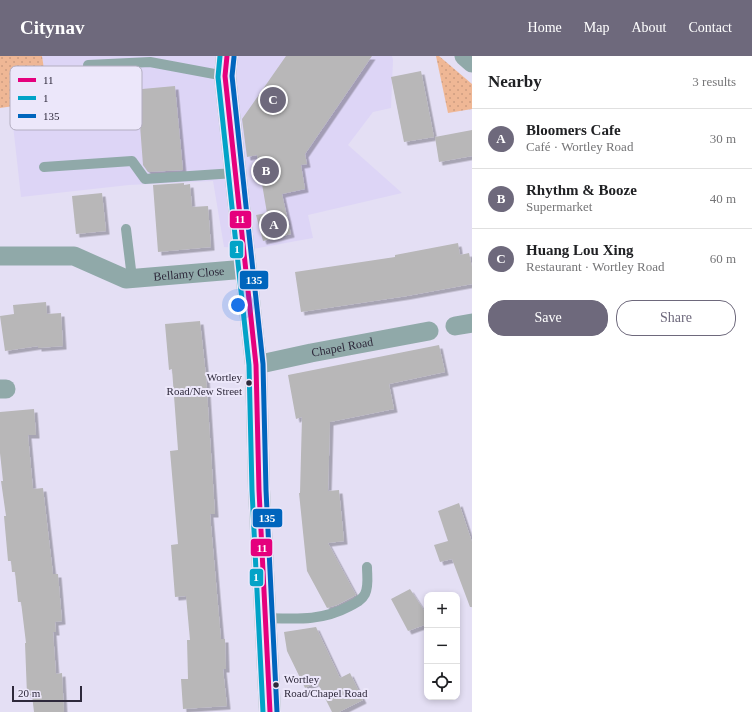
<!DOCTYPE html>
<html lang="en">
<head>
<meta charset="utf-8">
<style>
  body { margin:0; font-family:"Times New Roman",serif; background:#f2f2f2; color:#202124 }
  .controls { position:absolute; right:12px; bottom:12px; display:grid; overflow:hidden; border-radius:8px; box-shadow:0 2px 6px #0003 }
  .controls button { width:36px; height:36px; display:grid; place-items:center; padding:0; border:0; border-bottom:1px solid #e0e0e0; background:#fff; color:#202124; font:20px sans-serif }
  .scale { position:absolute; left:12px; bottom:10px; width:70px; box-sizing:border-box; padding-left:4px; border:2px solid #2e293b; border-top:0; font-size:11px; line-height:14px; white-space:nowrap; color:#2e293b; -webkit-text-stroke:3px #ece7fa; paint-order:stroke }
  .you { position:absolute; left:238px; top:249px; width:14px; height:14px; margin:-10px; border:3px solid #fff; border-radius:50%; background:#1a73e8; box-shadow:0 0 0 6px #1a73e833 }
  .badge { display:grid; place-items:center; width:26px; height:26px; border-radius:50%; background:#6e697c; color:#fff; font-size:13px; font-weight:700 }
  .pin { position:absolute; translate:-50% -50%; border:2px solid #fff; box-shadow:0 1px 4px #0006 }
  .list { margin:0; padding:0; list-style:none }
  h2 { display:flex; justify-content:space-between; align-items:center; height:52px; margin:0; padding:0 16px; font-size:17px }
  h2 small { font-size:13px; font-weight:400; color:#757577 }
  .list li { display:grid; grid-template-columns:26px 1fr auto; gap:12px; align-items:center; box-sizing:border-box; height:60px; padding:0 16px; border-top:1px solid #e0e0e0 }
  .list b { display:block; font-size:15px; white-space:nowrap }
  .list p { margin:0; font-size:13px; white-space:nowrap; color:#757577 }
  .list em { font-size:13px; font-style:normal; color:#757577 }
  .actions { display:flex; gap:8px; padding:12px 16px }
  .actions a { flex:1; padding:9px 0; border:1px solid #6e697c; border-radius:16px; text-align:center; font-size:14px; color:#6e697c }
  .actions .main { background:#6e697c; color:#fff }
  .icon { flex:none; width:22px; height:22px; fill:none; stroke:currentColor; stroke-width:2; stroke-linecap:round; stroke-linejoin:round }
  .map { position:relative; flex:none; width:472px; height:656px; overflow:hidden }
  header { display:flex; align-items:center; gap:24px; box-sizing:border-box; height:56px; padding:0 20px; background:#6e697c; color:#fff }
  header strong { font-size:19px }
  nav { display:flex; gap:22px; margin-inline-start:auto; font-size:14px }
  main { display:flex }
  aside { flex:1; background:#fff }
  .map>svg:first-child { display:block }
</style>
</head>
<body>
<header>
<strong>Citynav</strong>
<nav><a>Home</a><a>Map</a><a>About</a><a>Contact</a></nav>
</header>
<main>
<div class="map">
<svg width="472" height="656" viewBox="0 0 472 656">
  <defs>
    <pattern id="grass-dots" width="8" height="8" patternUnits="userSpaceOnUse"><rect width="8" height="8" fill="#efb795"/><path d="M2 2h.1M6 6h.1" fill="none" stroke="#cd9d81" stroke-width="1.8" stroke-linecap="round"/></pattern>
    <filter id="shadow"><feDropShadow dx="3.5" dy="3.5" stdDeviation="0" flood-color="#0004"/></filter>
  </defs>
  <rect width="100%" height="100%" fill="#e4dff4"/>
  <!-- built -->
  <path fill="#ddd5f6" d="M42,0H392L393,4L391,52L373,56L348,89L402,137L308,159L313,182L252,193L224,191L213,125L129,129L21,141L11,51L49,45Z"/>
  <!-- grass -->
  <g fill="url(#grass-dots)">
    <path d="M0,0H42L49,45L0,52Z"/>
    <path d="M436,0H439L472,28V53L448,57Z"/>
  </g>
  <!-- building -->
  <g fill="#b8b7b8" filter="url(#shadow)">
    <path d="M286,0H372L305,98L307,108L301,109L305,133L282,138L291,178L263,185L256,159L267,157L257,99L247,101L242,63Z"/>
    <path d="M421,15L434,81L404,86L391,21Z"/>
    <path d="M175,30L183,114L148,116L143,109L139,56H133L132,36L142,35V33Z"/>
    <path d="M472,74V100L439,106L435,81Z"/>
    <path d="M184,127V129L190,128L192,151L208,150L211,191L158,196L153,129Z"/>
    <path d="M102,137L106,175L76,178L72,140Z"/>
    <path d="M458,187L460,199L469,197L472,211V228L407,240L301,256L295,216L395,201V199Z"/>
    <path d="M46,246L47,258L61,257L63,290L38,292V290L5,295L0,260L14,258L13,249Z"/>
    <path d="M200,265L206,320L215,458H210L221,583H225L226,613H223L227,650L183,653L181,623H188L187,584H190L186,540L175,541L171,489L178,488L170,395L178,394L172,313L169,314L165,268Z"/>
    <path d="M439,289L445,316L389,328L394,353L330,366L328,435L339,434L344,485L328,487L356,539L337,549L327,552L307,515L299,437H300L302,361L296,363L288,319Z"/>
    <path d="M34,353L36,379H28L33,433L43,432L53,518H58L62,565L55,566L56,576H53L56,618L62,617L64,656H34L32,639H27L25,587H26L21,546H18L15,516H12L11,505H8L4,460H6L1,425H3L0,397V356Z"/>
    <path d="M459,447L472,486V551H470L452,503L440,506L434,489L448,485L438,455Z"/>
    <path d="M410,533L427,559V568L408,575L391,543Z"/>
    <path d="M316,571L340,622L350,617L363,644L339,656H332L317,626L305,632L287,595L284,576Z"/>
  </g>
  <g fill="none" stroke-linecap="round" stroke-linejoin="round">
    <!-- service -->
    <g stroke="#90a9a9" stroke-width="10">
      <path d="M88,9L150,6L225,20"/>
      <path d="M44,111L132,105L145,123L235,117"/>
      <path d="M126,173L132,222"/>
      <path d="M266,562C297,563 322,565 350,550C356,547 362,544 365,538C369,530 367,520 367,511"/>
    </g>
    <!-- minor -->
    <g stroke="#90a9a9" stroke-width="19">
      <path d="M464,0L472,7"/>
      <path id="s1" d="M0,200H74L126,223L246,213"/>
      <path d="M455,270L472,267"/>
      <path id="s2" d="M256,309L311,297L429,275"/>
      <path d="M0,333H6"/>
    </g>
    <!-- tertiary -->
    <path stroke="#90a9a9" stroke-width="22" d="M227,0L225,20L256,309L259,434L270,656"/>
    <!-- bus-1 casing -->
    <g stroke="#ece7fa" stroke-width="8">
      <path id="bus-1" d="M227,0L225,20L256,309L259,434L270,656"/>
    </g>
    <!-- bus-2 casing -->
    <g stroke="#ece7fa" stroke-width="8">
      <path id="bus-2" d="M220,0L218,21L249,309L252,434L263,656"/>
    </g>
    <!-- bus-3 casing -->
    <g stroke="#ece7fa" stroke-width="8">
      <path id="bus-3" d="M234,1L232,20L263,308L266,434L277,656"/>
    </g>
    <!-- bus-1 -->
    <use href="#bus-1" stroke="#e5007d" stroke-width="5"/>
    <!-- bus-2 -->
    <use href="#bus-2" stroke="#02a3c7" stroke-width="5"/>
    <!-- bus-3 -->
    <use href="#bus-3" stroke="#0065bd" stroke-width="5"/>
  </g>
  <!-- markers -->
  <g fill="#2e293b" stroke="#ece7fa" stroke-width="1.5">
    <circle cx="249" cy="327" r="3.5"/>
    <circle cx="276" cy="629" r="3.5"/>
  </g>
  <g text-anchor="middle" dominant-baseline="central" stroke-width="4" stroke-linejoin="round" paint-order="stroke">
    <!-- bus labels -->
    <g font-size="11" fill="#2e293b" stroke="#ece7fa" text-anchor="end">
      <text x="242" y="321">Wortley<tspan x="242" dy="14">Road/New Street</tspan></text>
      <text x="284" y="623" text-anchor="start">Wortley<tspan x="284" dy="14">Road/Chapel Road</tspan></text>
    </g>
    <!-- street labels -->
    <g font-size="12" fill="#2e293b" stroke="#ece7fa">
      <text stroke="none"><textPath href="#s1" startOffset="194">Bellamy Close</textPath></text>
      <text stroke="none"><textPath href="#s2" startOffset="88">Chapel Road</textPath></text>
    </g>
  </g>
  <!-- legend -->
  <rect x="10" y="10" width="132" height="64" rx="6" fill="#ece7fa" stroke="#b3aec1" stroke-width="1"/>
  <rect x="18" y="22" width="18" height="4" fill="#e5007d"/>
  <rect x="18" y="40" width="18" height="4" fill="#02a3c7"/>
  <rect x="18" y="58" width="18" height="4" fill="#0065bd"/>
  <g font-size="11" fill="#2e293b">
    <text x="43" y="28">11</text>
    <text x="43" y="46">1</text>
    <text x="43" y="64">135</text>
  </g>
  <g stroke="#ece7fa" stroke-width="1.5">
    <rect x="229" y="154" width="23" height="19" rx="4" fill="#e5007d"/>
    <rect x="229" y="184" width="15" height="19" rx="4" fill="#02a3c7"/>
    <rect x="239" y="214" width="30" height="20" rx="4" fill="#0065bd"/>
    <rect x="252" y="452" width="31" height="20" rx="4" fill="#0065bd"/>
    <rect x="250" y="482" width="23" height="19" rx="4" fill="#e5007d"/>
    <rect x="249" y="512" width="15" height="19" rx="4" fill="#02a3c7"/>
  </g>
  <g font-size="11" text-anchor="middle" font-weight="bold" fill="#fff">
    <text x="240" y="167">11</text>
    <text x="237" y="197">1</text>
    <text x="254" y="228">135</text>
    <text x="267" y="466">135</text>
    <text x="262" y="496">11</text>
    <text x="256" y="525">1</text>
  </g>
</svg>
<div class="controls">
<button>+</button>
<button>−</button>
<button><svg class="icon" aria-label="locate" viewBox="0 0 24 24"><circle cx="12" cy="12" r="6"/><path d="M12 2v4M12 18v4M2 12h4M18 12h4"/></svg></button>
</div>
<div class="scale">20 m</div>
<div class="you"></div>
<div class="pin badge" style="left:274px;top:169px">A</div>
<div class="pin badge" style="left:266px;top:115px">B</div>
<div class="pin badge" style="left:273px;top:44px">C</div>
</div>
<aside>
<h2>Nearby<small>3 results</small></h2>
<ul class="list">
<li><span class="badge">A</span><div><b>Bloomers Cafe</b><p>Café · Wortley Road</p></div><em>30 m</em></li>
<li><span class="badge">B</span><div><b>Rhythm &amp; Booze</b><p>Supermarket</p></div><em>40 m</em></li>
<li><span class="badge">C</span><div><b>Huang Lou Xing</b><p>Restaurant · Wortley Road</p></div><em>60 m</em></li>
</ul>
<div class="actions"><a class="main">Save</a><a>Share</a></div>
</aside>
</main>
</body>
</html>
